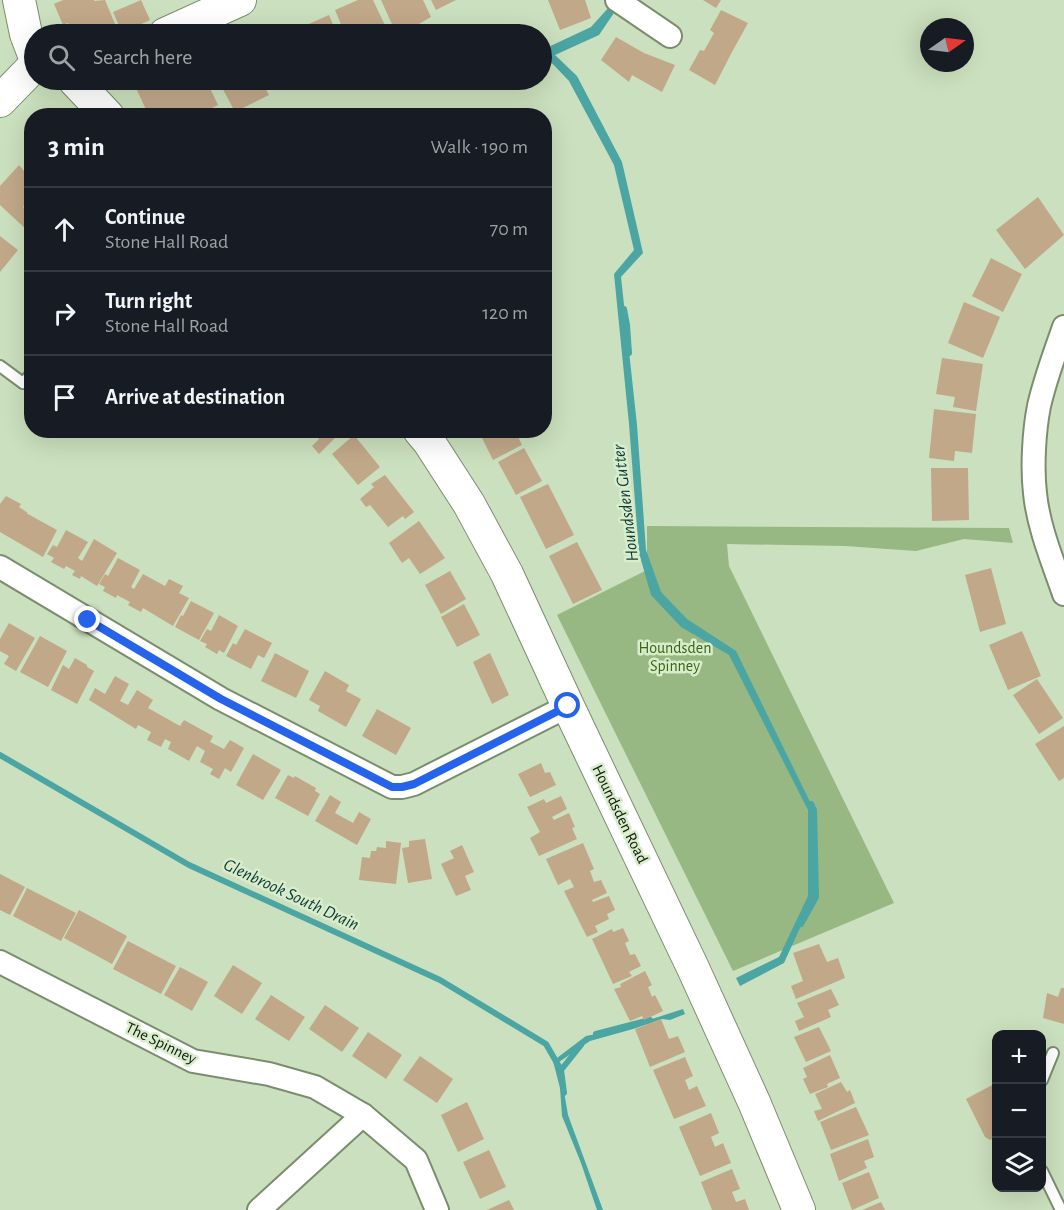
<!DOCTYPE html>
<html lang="en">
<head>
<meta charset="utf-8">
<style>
  body { margin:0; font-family:"Alegreya Sans",sans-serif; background:#242831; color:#f1f3f6 }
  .controls { position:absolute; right:18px; bottom:18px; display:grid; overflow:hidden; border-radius:12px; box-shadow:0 6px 24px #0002 }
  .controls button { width:54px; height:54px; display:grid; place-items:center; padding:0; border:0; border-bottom:2px solid #363941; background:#171b24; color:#f1f3f6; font:30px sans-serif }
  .compass { position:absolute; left:920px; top:18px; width:54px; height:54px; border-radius:50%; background:#171b24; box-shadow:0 6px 24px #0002; rotate:76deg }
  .stop { position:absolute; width:18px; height:18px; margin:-14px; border:4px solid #2563eb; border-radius:50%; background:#fff }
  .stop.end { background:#2563eb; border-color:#fff; box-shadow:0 2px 6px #0008 }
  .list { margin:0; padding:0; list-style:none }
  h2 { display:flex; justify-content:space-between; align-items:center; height:78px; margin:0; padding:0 24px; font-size:26px }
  h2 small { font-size:20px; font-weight:400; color:#9ea1a6 }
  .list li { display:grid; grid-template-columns:39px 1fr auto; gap:18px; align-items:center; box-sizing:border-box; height:84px; padding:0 24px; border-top:2px solid #363941 }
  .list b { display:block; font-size:22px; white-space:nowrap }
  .list p { margin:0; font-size:20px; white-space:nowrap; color:#9ea1a6 }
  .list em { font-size:20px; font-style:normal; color:#9ea1a6 }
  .icon { flex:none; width:33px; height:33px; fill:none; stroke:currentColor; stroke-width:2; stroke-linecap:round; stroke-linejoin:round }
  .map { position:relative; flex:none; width:1064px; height:1210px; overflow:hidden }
  .search { position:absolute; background:#171b24; box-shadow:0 6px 24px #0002; left:24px; top:24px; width:528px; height:66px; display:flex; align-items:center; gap:15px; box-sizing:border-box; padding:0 21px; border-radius:33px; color:#9ea1a6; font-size:22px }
  .panel { position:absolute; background:#171b24; box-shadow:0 6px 24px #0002; left:24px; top:108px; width:528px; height:330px; border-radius:24px }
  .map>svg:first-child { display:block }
</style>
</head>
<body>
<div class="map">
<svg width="1064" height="1210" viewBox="0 0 1064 1210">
  <rect width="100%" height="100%" fill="#cbe0be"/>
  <!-- green -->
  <path fill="#97b882" d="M647,526L1009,528L1013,543L964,539L916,551L845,546L727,544L729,566L894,903L733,971L557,615L647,570Z"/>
  <!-- water -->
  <g fill="#4ba5a3">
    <path d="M610,6L616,10L599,35L555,55L577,76L622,162L643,253L621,277L637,425L646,550L661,592L687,619L736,651L814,810L813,899L784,963L740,986L736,978L779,957L808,896V810L729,655L681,627L651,595L639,553L629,424L614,274L634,250L614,165L569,81L547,58L544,49L591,27Z"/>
    <path d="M683,1009L685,1014L670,1020L662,1019L633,1029L590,1041L559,1062L568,1115L603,1210H597L581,1163L562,1116L560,1088L553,1061L586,1036L621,1029Z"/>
  </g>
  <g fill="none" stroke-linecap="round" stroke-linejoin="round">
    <!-- stream -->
    <g stroke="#4ba5a3" stroke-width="6">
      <path d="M624,309L627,325L629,353"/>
      <path d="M0,755L189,865L440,980L546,1044L561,1070L564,1093"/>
      <path d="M801,924L816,897L814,810L811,804"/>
      <path d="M596,1034L650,1020"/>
      <path d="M561,1070L581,1045"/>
    </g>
  </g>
  <!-- building -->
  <g fill="#c1a889">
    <path d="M63,0H94V1L105,0L118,31L108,34H95L94,33L89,34H73L68,23L63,25L54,4Z"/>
    <path d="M141,0L150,20L122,33L113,12Z"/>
    <path d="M358,0H373L389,34H345L335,10Z"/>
    <path d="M381,0H423L431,17L410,29L396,33Z"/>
    <path d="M431,0H456L436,10Z"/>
    <path d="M548,0H585L591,18L560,30Z"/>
    <path d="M703,0H721L716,8Z"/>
    <path d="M721,10L748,23L732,52L715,85L689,70L700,50L704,51L714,33L710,30Z"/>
    <path d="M329,15L337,34H298L295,30Z"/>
    <path d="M616,37L644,53L675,65L662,92L632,75L629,82L601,60Z"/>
    <path d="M153,80H206L218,105L208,110L210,116H149L136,88Z"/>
    <path d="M218,80H261L269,95L235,112Z"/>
    <path d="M19,165L25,172L29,167L32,169V196L23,207L32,217V227L28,231L0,205V186Z"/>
    <path d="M1038,197L1064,235L1025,269L996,230Z"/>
    <path d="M0,236L18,250L0,272Z"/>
    <path d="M991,258L1022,274L1003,312L972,296Z"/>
    <path d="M544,284L551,301L544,304Z"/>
    <path d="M964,302L1000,317L983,358L948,343Z"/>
    <path d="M942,358L983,364L976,411L953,407L955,397L936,394Z"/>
    <path d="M934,409L976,414L972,453L955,451L954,461L929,458Z"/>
    <path d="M311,430H343L319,454L312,446L319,439Z"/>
    <path d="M491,430H515L522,445L493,460L481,436Z"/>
    <path d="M354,435L380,467L358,485L332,454Z"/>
    <path d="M524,448L542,481L516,495L498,462Z"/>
    <path d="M931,468H968L969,520L932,521Z"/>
    <path d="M385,475L414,512L405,519L403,516L388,527L370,505L366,507L360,499L374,487L371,484Z"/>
    <path d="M548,484L574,535L546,549L520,497Z"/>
    <path d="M6,496L21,504L19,507L28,513H26L57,530L43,557L0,532V504Z"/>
    <path d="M419,521L445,558L420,574L409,558L402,563L389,543Z"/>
    <path d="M66,530L88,542L78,558L82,561L94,539L117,553L97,586L81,576L80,579L72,575L75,571L66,566L64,569L51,562L54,558L47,554L53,545L57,547Z"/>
    <path d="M577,542L602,590L573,604L549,556Z"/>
    <path d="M118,558L140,570L131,587L134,589L143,574L165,586L169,579L183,586L179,593L189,598L173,626L143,608L141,612L128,605L130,602L117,595L116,598L103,591L105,587L99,584L105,574L108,576Z"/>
    <path d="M991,568L1006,624L980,632L965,575Z"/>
    <path d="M450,571L466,599L441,614L425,585Z"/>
    <path d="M191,601L214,613L199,640L175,627L181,615L183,616Z"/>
    <path d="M464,604L480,635L457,647L441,617Z"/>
    <path d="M219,615L238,626L224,653L219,650L217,654L205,647L207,644L200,641L207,629L211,631Z"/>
    <path d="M9,623L35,638L16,671L4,664L9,656L0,651V639Z"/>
    <path d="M245,629L272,643L264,658L258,655L251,669L226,656L233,643L236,645Z"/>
    <path d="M1022,631L1041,676L1008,690L989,645Z"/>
    <path d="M40,636L67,651L48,687L20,672Z"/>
    <path d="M275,653L309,671L296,698L261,681Z"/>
    <path d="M490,653L509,695L492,704L473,662Z"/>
    <path d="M75,658L87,665V667L94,671L77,704L51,690L63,665L69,669Z"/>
    <path d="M325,671L349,685L346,691L361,699L346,727L318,711L320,706L309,700Z"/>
    <path d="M115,676L129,684L120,701L128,705L137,690L153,700L148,708L180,726L184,720L213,736L210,742L224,749L230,740L244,748L231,772L225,768L219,779L210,774L213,769L200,762L205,751L197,746L189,761L168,749L171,742L165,739L161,747L147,740L151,732L138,725L136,729L89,700L95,688L105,694Z"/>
    <path d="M1037,679L1063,718L1039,734L1013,695Z"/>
    <path d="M377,709L411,728L396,755L362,736Z"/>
    <path d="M1064,726V778L1059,781L1035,744Z"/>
    <path d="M253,754L281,770L263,800L236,785Z"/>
    <path d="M541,763L545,773L550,772L556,785L530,797L518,774Z"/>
    <path d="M288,775L294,778L295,776L316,788L315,791L320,794L308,816L275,798Z"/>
    <path d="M330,795L341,802L335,813L353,823L359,812L371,819L357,845L315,821Z"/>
    <path d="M561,796L567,809L552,817L554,820L569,813L575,827L572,828L577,839L539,856L530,838L540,832L527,807L544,799L546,803Z"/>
    <path d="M425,839L432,879L408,883L402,848L409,847V841Z"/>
    <path d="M386,841L401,843L396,884L359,880L362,857L370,858L371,851H376L377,847L386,848Z"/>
    <path d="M583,843L594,869L590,871L594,882L601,880L607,893L592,900L593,902L609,896L615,910L607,914L609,919L595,926L598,932L587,937L564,891L574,887L570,879L558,885L546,859Z"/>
    <path d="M462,845L474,872L465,876L471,890L456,896L441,864L454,858L450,851Z"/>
    <path d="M0,874L25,887L10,915L0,910Z"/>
    <path d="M27,888L76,913L61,941L13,916Z"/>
    <path d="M79,910L127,936L112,964L64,938Z"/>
    <path d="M623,928L629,941L625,943L630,955L635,954L641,966L629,972L632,976L613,984L592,939L612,929L613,932Z"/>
    <path d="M128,941L176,966L161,994L113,969Z"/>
    <path d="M819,944L827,962L838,958L845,978L796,999L791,986L803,981L793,953Z"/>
    <path d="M233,965L262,983L242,1014L214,996Z"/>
    <path d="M180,967L208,982L192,1011L164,995Z"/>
    <path d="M645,971L652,985L648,987L652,997L655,995L663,1011L644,1020L642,1016L630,1021L614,989L621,987L620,984Z"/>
    <path d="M1061,988H1064V1024L1043,1018L1047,993L1058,997Z"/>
    <path d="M831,989L839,1005L828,1010L831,1017L799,1031L795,1021L804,1017L797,1003Z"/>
    <path d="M271,995L305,1017L289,1041L255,1019Z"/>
    <path d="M325,1005L359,1028L342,1052L309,1029Z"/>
    <path d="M661,1019L669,1039L678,1036L685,1052L650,1067L635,1029Z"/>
    <path d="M819,1027L831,1051L806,1062L794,1037Z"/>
    <path d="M368,1032L402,1055L386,1079L352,1056Z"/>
    <path d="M830,1055L840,1078L827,1084L828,1087L810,1094L803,1079L807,1077L803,1068Z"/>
    <path d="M420,1056L453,1079L437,1103L403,1080Z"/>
    <path d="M685,1057L693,1076L685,1080L689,1090L697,1086L706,1106L674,1119L653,1070Z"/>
    <path d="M841,1082L847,1092L850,1090L855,1103L818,1121L814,1111L822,1109L815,1094Z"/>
    <path d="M996,1083V1137L990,1140L985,1137L966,1099Z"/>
    <path d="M467,1102L484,1139L458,1152L441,1115Z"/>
    <path d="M856,1107L869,1135L831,1150L820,1122Z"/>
    <path d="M711,1113L719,1133L711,1137L715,1147L723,1143L731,1163L700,1176L679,1127Z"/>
    <path d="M868,1139L874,1157L864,1161L867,1168L839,1181L830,1154Z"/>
    <path d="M489,1150L506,1187L480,1199L463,1162Z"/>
    <path d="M732,1169L740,1189L732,1192L736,1202L745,1199L749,1210H712L701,1182Z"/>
    <path d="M869,1172L879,1198L852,1210L842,1183Z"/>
    <path d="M509,1200L514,1210H487Z"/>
    <path d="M881,1202L885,1210H862Z"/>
  </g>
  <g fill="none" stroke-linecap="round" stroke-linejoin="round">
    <!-- lane casing -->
    <g stroke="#7a8e6e" stroke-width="14">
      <g id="lane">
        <path d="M0,366L23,383L32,373"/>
        <path d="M1042,1080L1053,1053"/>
        <path d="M1042,1171L1061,1210"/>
      </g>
    </g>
    <!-- street casing -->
    <g stroke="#7a8e6e" stroke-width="26">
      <g id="street">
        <path d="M617,0L670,36"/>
        <path d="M1064,327C1055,353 1045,379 1039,406C1034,431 1032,468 1035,493C1038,526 1053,562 1064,594"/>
        <path d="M0,567L221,699L392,787H402L414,784L568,706"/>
        <path d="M0,962L193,1061L269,1074L315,1087L363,1115L416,1160L437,1210"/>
        <path d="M259,1210L363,1115"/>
      </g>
    </g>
    <!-- secondary casing -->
    <g stroke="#7a8e6e" stroke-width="34">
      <g id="secondary">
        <path d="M19,0L26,34L34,55"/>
        <path d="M165,34L240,0"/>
        <path d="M74,80L108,116"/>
        <path d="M0,101L34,66"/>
        <path d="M419,430L429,442L469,504L507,574L568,706L693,968L754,1102L799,1210"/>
      </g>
    </g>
    <!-- lane -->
    <use href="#lane" stroke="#fff" stroke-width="10"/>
    <!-- street -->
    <use href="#street" stroke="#fff" stroke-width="22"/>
    <!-- secondary -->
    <use href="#secondary" stroke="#fff" stroke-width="32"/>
  </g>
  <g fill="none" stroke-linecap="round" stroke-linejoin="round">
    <!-- route -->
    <path stroke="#2563eb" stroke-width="8" d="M88,620L221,699L392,787H402L414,784L568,706"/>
  </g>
  <g text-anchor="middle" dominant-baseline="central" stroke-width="5" stroke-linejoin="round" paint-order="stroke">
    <!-- park labels -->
    <g font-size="16" fill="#3c6416" stroke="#d8edcb">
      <text x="675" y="648">Houndsden<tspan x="675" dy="18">Spinney</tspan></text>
    </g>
    <!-- street labels -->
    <g font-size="16" fill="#12190d" stroke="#d8edcb">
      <text transform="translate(620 814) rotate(64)">Houndsden Road</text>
      <text transform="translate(161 1043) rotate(26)">The Spinney</text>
    </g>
    <!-- water labels -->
    <g font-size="18" font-style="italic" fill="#0e3938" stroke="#d8edcb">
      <text transform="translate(626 503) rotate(-97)">Houndsden Gutter</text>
      <text transform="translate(291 895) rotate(25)">Glenbrook South Drain</text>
    </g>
  </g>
</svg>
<div class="controls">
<button>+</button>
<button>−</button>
<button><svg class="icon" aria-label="layers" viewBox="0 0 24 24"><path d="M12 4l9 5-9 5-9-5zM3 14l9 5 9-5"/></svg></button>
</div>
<svg class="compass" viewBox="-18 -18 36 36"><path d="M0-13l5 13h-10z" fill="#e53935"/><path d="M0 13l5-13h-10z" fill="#9ea1a6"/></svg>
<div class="stop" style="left:568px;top:706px"></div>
<div class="stop end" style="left:88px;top:620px"></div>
<div class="search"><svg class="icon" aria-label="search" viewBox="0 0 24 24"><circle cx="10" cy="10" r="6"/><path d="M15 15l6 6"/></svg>Search here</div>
<section class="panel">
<h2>3 min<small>Walk · 190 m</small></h2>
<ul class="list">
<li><svg class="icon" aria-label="ahead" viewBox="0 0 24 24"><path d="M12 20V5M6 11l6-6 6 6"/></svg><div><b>Continue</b><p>Stone Hall Road</p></div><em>70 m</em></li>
<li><svg class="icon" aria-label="right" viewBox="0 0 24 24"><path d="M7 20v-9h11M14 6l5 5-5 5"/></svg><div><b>Turn right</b><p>Stone Hall Road</p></div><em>120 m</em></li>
<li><svg class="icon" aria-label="arrive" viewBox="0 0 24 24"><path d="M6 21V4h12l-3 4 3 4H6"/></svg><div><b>Arrive at destination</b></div></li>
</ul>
</section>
</div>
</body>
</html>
